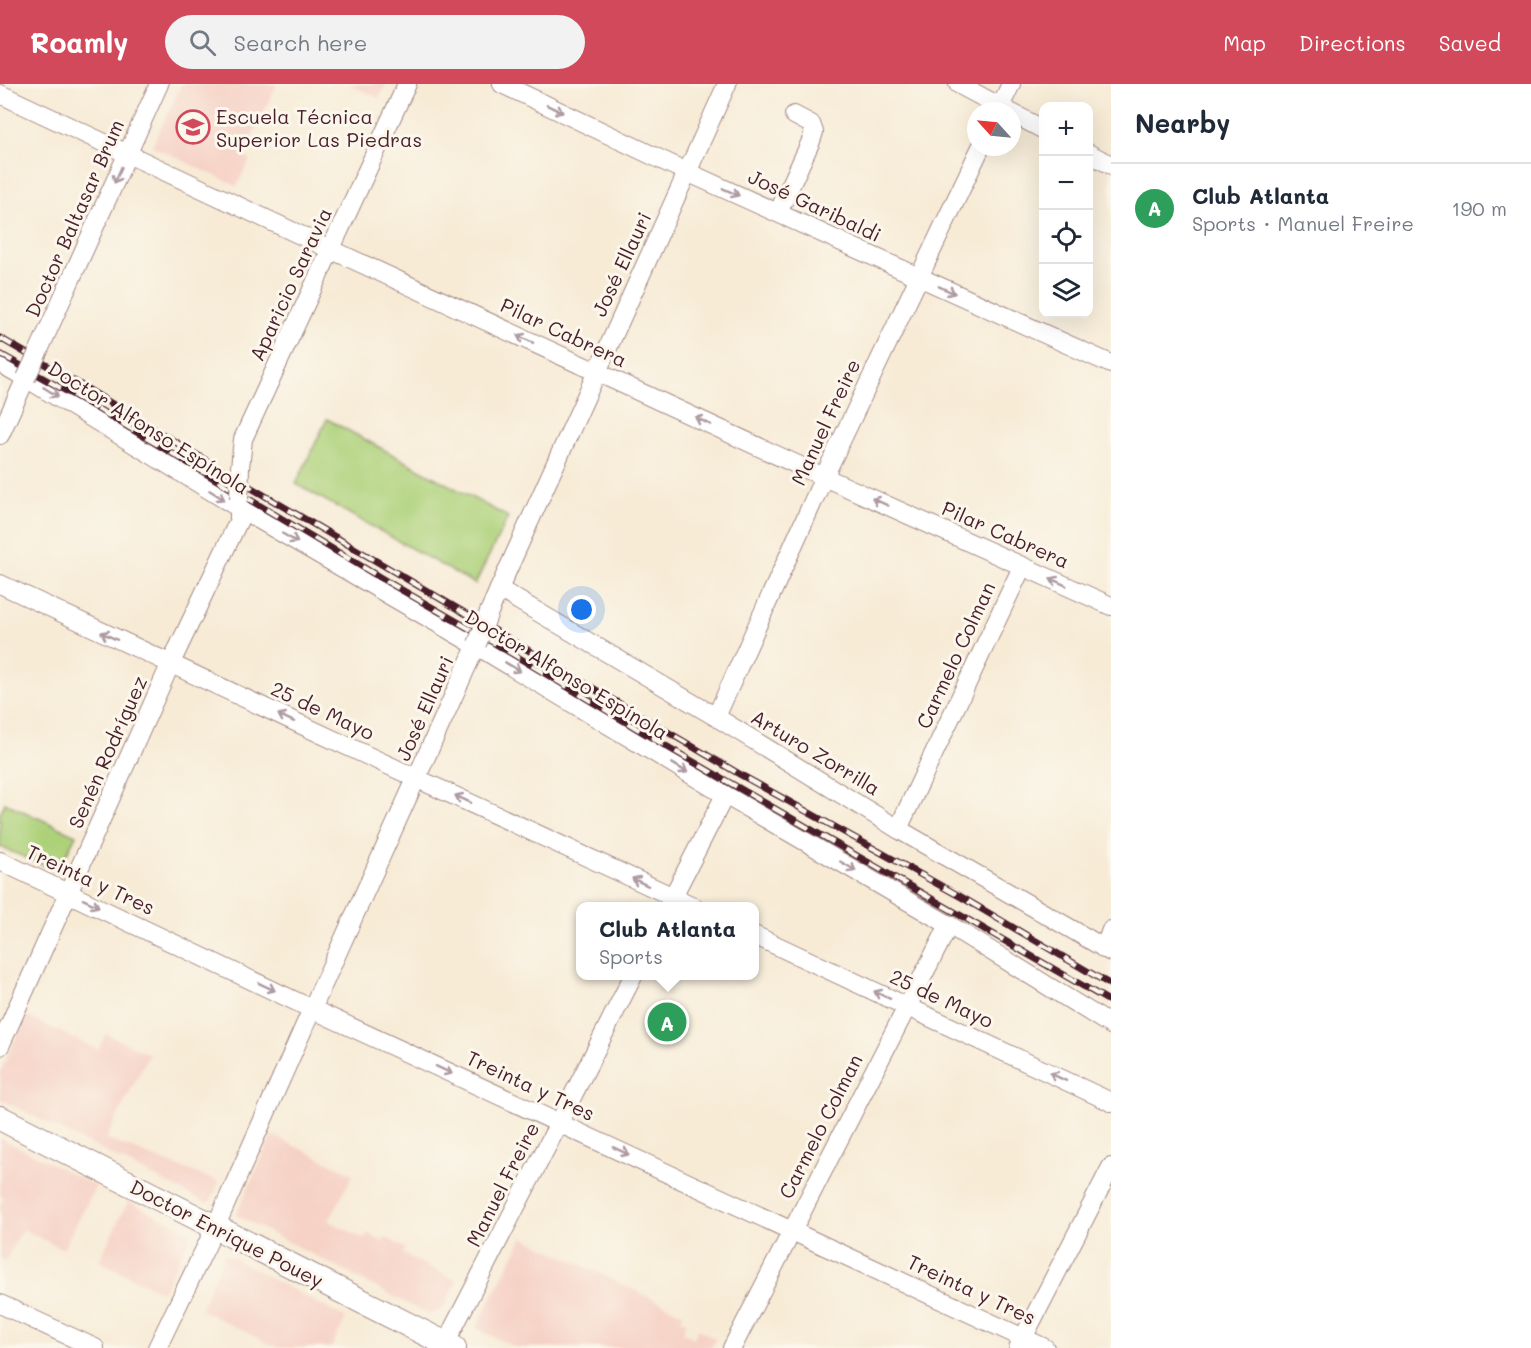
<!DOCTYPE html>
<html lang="en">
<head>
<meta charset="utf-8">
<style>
  body { margin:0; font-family:Mali,sans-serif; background:#f2f2f3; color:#1f2937 }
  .controls { position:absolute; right:18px; top:18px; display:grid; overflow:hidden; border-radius:12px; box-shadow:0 6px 24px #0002 }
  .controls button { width:54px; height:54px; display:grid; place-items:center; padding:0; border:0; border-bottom:2px solid #e0e1e3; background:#fff; color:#1f2937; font:30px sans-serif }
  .compass { position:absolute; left:967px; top:18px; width:54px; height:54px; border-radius:50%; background:#fff; box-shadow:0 6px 24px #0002; rotate:297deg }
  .you { position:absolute; left:582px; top:526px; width:21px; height:21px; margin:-15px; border:4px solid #fff; border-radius:50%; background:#1a73e8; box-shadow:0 0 0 9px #1a73e833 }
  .badge { display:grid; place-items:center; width:39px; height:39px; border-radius:50%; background:#d1495b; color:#fff; font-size:20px; font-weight:700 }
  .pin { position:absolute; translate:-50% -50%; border:3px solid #fff; box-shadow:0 2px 6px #0006 }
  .popup { position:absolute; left:576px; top:818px; width:183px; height:78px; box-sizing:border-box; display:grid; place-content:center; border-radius:12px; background:#fff; filter:drop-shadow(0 2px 4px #0005); font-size:20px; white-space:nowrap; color:#747a83 }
  .popup b { font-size:22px; color:#1f2937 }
  .popup::after { content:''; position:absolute; left:50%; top:100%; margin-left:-12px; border:12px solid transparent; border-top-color:#fff }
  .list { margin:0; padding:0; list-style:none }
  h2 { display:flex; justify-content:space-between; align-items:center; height:78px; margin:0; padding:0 24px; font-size:26px }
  h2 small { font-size:20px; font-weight:400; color:#747a83 }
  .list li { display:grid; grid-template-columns:39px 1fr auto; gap:18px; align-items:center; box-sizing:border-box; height:90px; padding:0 24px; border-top:2px solid #e0e1e3 }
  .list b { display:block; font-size:22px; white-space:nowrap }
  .list p { margin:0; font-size:20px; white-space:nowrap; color:#747a83 }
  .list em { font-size:20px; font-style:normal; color:#747a83 }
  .icon { flex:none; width:33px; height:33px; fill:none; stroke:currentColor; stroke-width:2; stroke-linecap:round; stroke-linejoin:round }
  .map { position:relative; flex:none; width:1111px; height:1264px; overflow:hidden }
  header { display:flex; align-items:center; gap:36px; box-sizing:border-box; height:84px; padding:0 30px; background:#d1495b; color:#fff }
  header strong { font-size:28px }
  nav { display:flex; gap:33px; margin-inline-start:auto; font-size:21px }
  .search { width:420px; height:54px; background:#f2f2f3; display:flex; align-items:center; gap:15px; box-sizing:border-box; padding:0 21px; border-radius:33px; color:#747a83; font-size:22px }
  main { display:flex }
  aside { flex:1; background:#fff }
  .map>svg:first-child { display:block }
</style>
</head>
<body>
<header>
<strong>Roamly</strong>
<div class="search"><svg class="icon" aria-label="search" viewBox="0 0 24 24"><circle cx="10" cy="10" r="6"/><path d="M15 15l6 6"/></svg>Search here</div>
<nav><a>Map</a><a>Directions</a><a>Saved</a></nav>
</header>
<main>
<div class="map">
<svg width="1111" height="1264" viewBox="0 0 1111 1264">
  <rect width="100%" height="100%" fill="#fbf7ec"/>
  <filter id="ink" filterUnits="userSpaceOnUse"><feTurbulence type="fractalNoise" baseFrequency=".0167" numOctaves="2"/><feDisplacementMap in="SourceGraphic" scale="12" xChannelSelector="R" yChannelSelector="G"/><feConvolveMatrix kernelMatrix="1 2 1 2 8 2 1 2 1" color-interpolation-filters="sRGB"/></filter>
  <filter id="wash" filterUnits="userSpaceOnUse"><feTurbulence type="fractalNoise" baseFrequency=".008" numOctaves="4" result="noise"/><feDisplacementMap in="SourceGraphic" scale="24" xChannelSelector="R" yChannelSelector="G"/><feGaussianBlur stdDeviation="1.35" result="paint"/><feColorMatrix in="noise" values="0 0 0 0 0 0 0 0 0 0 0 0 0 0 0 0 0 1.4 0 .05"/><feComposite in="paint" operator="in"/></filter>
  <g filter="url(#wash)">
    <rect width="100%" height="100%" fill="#f7ebd6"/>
    <!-- built -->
    <g fill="#f6d1c5">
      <path d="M182,0H277L243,72L250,75L237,102L152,62Z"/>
      <path d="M349,0H386L379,14Z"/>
      <path d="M26,932L98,966L106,950L149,970L106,1055L219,1098L210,1118L206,1119L0,1015V989Z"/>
      <path d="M272,1051L353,1090L329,1137L364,1155L368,1150L382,1157L385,1153L405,1164L403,1170L457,1197L442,1226L429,1231L236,1131Z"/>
      <path d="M0,1054L96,1102L63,1165L22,1145L5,1177L0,1174V1122L4,1114L0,1111Z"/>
      <path d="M128,1117L192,1149L162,1208L99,1177Z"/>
      <path d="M523,1153L684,1230L681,1236L687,1238L683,1248L694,1254L698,1245L716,1255L711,1264H516L476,1244Z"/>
      <path d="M225,1170L346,1234L331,1264H277L200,1225Z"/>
    </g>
    <!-- grass -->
    <g fill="#add179" stroke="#7c7852" stroke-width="1.5">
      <path d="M327,335L508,433L475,500L296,400Z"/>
      <path d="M5,719L76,751L58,787L0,763V729Z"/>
    </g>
  </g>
  <g filter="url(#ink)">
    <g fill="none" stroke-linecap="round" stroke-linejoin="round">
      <!-- street casing -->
      <g stroke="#a08580" stroke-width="20">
        <g id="street">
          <path d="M502,0L687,88L1111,280"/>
          <path d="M958,0L1008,27"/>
          <path d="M0,10L330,165L824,393L1111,522"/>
          <path d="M998,27L1011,0"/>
          <path d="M1012,29L1044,46"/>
          <path d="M1088,69L1111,81"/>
          <path d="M778,129L811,57L814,48L811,40L794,31"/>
          <path d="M39,266L159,0"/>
          <path d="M0,279L26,294L239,424L477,562L725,711L949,841L1111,941"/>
          <path d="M0,351L26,294"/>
          <path d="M240,384L243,355L407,0"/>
          <path d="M0,500C230,609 462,715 693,822"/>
          <path d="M499,505L716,633L898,745L1111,868"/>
          <path d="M489,528L499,505L727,0"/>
          <path d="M716,633L824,393L981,63"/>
          <path d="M898,745L1022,483"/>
          <path d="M0,777L312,925L1045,1264"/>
          <path d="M668,822L725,711"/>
          <path d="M754,851L1111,1018"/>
          <path d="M1104,865L1111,846"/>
          <path d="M0,962L170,581L239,436V416"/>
          <path d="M0,1220L95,1264"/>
          <path d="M157,1264L215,1144L312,925L477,560"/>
          <path d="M443,1264L559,1039L633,892"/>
          <path d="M732,1264L949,841"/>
          <path d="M1018,1264L1111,1083"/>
        </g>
      </g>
      <!-- secondary casing -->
      <g stroke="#a08580" stroke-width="26">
        <path id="secondary" d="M0,1034L454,1264"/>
      </g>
      <!-- street -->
      <use href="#street" stroke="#fff" stroke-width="18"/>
      <!-- secondary -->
      <use href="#secondary" stroke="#fff" stroke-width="24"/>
      <!-- rail casing -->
      <g stroke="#4a1f2b" stroke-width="7">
        <g id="rail">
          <path d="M0,254L84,303L250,403L741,691L963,814L1111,901"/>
          <path d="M0,270L93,322L386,497L496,560L671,665L1111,918"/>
        </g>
      </g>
      <!-- rail -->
      <use href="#rail" stroke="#fbf7ec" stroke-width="4.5" stroke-dasharray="14" stroke-linecap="butt"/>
      <!-- street-bridge casing -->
      <g stroke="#a08580" stroke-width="20" stroke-linecap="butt">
        <g id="street-bridge">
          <path d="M26,294L39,266"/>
          <path d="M239,415L240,384"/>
          <path d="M477,560L489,528"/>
        </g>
      </g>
      <!-- street-bridge -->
      <use href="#street-bridge" stroke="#fff" stroke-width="18"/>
    </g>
    <!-- one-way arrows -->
    <defs><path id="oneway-shaft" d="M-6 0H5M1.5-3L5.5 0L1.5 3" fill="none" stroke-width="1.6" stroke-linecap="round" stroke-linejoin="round" transform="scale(1.5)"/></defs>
    <g stroke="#ae9aa0">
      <use href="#oneway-shaft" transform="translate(555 25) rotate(25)"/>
      <use href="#oneway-shaft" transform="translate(118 91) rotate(114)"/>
      <use href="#oneway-shaft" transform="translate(731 108) rotate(24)"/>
      <use href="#oneway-shaft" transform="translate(947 206) rotate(24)"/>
      <use href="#oneway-shaft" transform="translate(525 255) rotate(-155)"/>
      <use href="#oneway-shaft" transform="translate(51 308) rotate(32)"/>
      <use href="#oneway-shaft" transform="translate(703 337) rotate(-155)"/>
      <use href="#oneway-shaft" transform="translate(217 411) rotate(32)"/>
      <use href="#oneway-shaft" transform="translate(880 418) rotate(-156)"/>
      <use href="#oneway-shaft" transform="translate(290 454) rotate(30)"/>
      <use href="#oneway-shaft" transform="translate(1058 498) rotate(-156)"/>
      <use href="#oneway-shaft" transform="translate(109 552) rotate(-155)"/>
      <use href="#oneway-shaft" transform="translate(513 583) rotate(31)"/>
      <use href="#oneway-shaft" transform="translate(286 634) rotate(-155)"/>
      <use href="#oneway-shaft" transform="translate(680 684) rotate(31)"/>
      <use href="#oneway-shaft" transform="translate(463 715) rotate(-155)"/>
      <use href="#oneway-shaft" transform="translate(848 782) rotate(30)"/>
      <use href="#oneway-shaft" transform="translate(640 798) rotate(-155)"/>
      <use href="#oneway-shaft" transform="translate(91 819) rotate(25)"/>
      <use href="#oneway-shaft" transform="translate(267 903) rotate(25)"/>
      <use href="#oneway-shaft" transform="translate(882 911) rotate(-155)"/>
      <use href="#oneway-shaft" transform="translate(444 986) rotate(25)"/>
      <use href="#oneway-shaft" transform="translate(1058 993) rotate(-155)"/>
      <use href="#oneway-shaft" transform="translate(621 1067) rotate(25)"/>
    </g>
  </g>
  <!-- icons -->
  <defs>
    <g id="school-ring" transform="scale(1.725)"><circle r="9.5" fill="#fbf7ec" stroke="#d1495b" stroke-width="1.5"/><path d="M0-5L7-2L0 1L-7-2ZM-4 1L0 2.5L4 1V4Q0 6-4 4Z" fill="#d1495b"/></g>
  </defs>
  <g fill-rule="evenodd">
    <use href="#school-ring" x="193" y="43"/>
  </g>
  <g text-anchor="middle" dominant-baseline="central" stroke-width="6" stroke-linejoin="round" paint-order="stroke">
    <!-- poi labels -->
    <g font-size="20" fill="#4a1f2b" stroke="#fbf7ec" text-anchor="start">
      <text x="216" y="32">Escuela Técnica<tspan x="216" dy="23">Superior Las Piedras</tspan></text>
    </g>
    <!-- street labels -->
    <g font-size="20" fill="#4a1f2b" stroke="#fbf7ec">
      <text transform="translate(815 121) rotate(25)">José Garibaldi</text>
      <text transform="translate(74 134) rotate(-66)">Doctor Baltasar Brum</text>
      <text transform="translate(621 180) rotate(-65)">José Ellauri</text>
      <text transform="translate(290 200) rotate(-65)">Aparicio Saravia</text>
      <text transform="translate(564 248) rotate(25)">Pilar Cabrera</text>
      <text transform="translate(825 338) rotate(-65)">Manuel Freire</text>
      <text transform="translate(149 343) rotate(32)">Doctor Alfonso Espínola</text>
      <text transform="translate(1006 450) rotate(24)">Pilar Cabrera</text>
      <text transform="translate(955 571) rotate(-65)">Carmelo Colman</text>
      <text transform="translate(567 590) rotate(31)">Doctor Alfonso Espínola</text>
      <text transform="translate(424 624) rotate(-66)">José Ellauri</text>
      <text transform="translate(323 626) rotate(25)">25 de Mayo</text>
      <text transform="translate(107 668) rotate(-66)">Senén Rodríguez</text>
      <text transform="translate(816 668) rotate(31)">Arturo Zorrilla</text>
      <text transform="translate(91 795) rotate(25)">Treinta y Tres</text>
      <text transform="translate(942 914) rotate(25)">25 de Mayo</text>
      <text transform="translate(531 1001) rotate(25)">Treinta y Tres</text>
      <text transform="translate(820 1042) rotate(-63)">Carmelo Colman</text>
      <text transform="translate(502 1100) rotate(-63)">Manuel Freire</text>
      <text transform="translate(227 1149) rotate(27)">Doctor Enrique Pouey</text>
      <text transform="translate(972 1205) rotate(25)">Treinta y Tres</text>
    </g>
  </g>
</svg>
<div class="controls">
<button>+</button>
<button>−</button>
<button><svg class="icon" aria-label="locate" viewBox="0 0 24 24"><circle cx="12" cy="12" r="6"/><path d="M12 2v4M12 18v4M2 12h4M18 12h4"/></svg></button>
<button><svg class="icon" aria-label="layers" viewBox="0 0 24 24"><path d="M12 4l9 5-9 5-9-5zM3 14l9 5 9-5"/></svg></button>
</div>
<svg class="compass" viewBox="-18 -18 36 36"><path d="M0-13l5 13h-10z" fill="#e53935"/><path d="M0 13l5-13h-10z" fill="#747a83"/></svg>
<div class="you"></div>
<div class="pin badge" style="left:667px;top:938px;background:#2e9e5b">A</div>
<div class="popup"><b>Club Atlanta</b>Sports</div>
</div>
<aside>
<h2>Nearby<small></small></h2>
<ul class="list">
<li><span class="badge" style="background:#2e9e5b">A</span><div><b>Club Atlanta</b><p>Sports · Manuel Freire</p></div><em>190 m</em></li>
</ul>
</aside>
</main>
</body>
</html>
